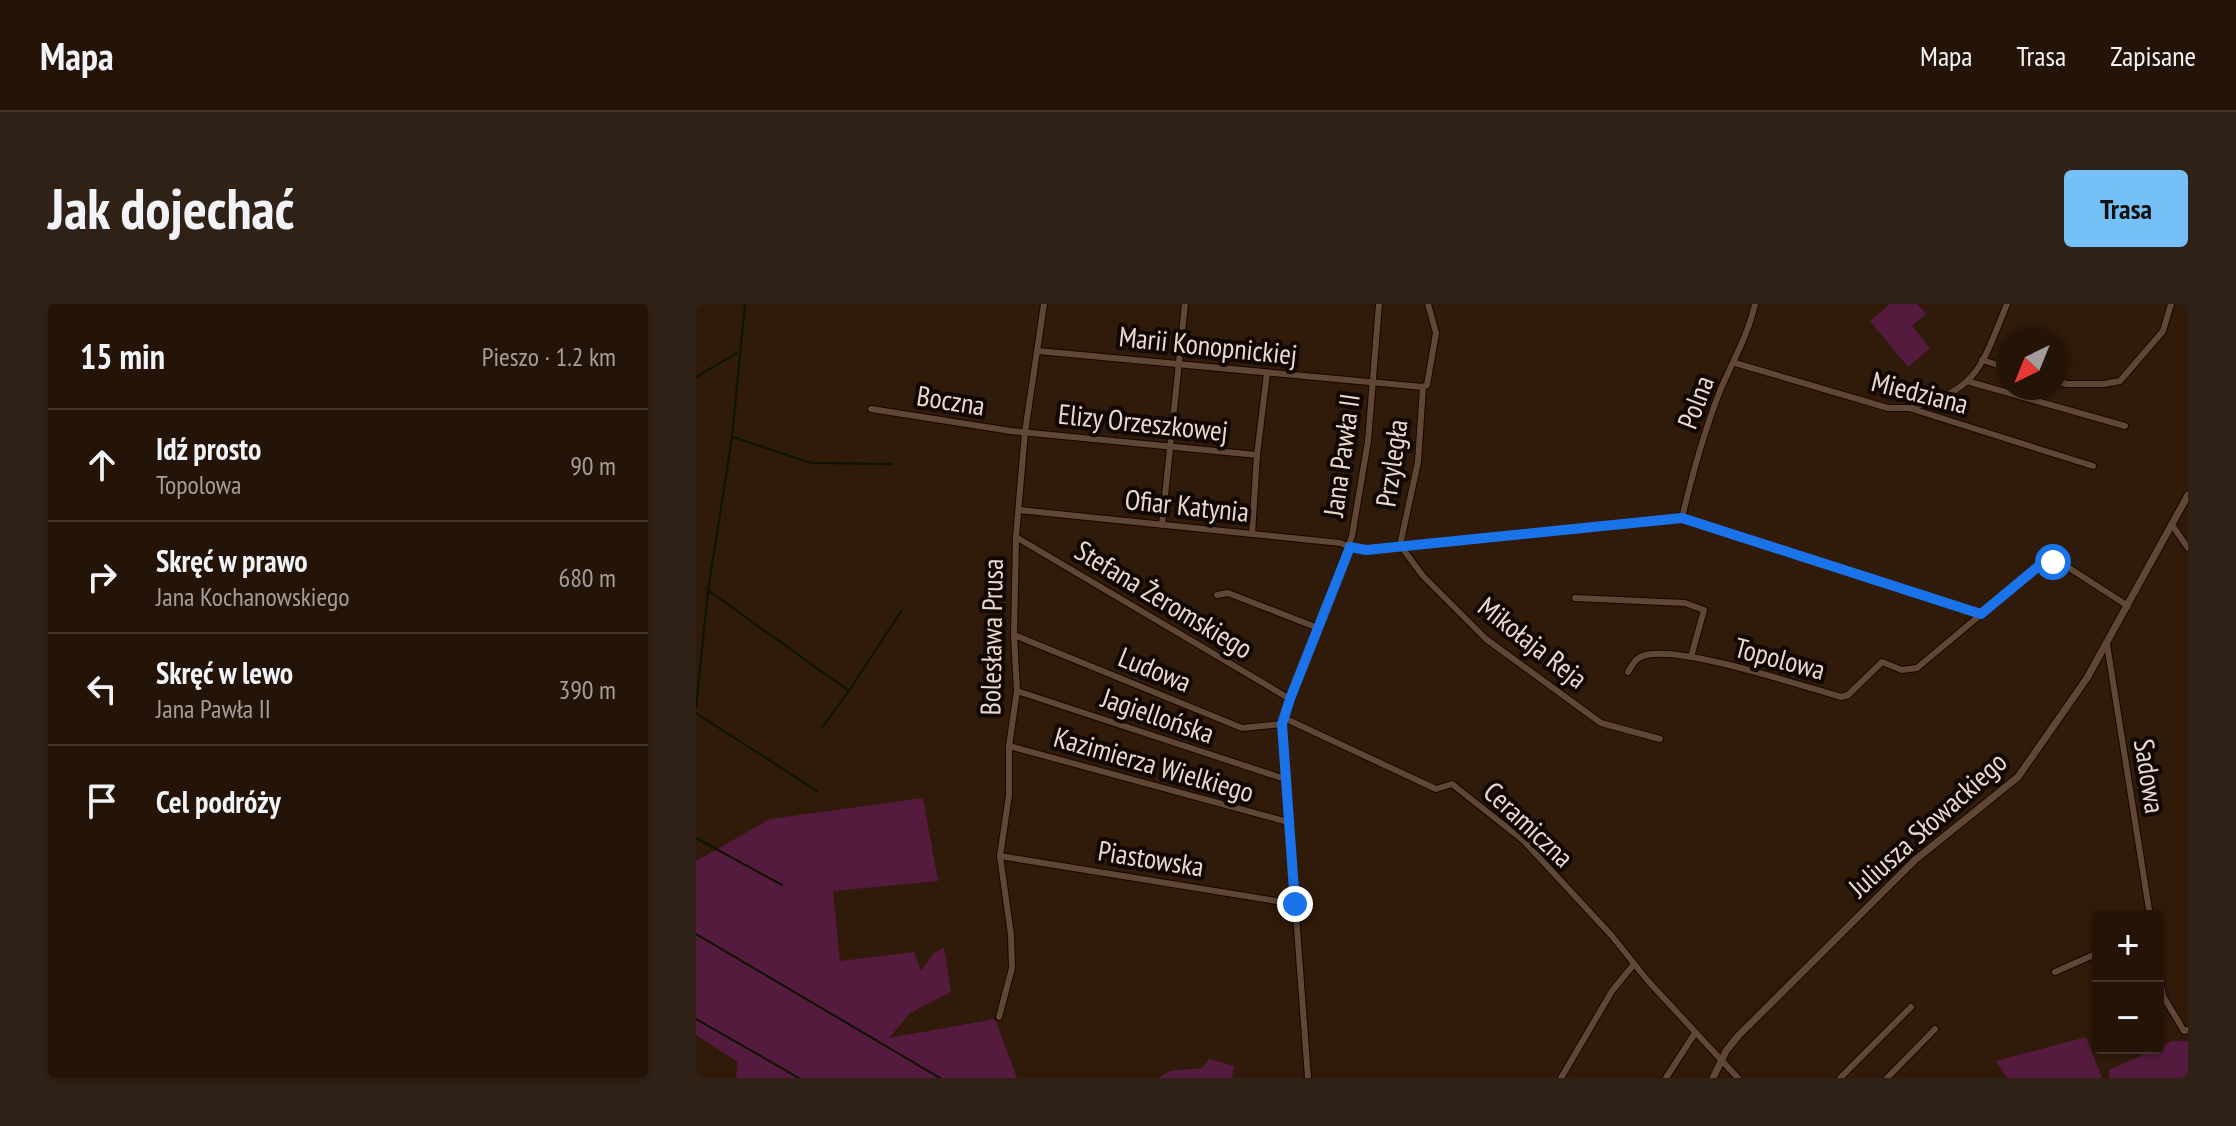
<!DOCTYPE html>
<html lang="pl">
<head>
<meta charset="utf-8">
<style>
  body { margin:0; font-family:"PT Sans Narrow",sans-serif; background:#302116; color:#f1f3f6 }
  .controls { position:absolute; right:24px; bottom:24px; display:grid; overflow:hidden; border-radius:8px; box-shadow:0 2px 6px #0004 }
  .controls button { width:72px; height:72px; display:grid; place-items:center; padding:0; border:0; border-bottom:2px solid #413329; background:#241408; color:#f1f3f6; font:40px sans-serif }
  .compass { position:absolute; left:1300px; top:24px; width:72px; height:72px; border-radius:50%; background:#241408; box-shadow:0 2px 6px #0004; rotate:223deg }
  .stop { position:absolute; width:24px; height:24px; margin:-18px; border:6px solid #1a73e8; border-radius:50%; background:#fff }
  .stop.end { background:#1a73e8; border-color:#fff; box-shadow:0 2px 8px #0008 }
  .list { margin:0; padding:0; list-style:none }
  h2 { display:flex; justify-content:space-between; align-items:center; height:104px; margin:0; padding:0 32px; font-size:34px }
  h2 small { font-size:26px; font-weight:400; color:#a39e9c }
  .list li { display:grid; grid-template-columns:52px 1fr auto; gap:24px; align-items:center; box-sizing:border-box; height:112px; padding:0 32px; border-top:2px solid #413329 }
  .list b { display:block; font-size:30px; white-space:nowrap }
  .list p { margin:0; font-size:26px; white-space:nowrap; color:#a39e9c }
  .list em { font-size:26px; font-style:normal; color:#a39e9c }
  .icon { flex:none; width:44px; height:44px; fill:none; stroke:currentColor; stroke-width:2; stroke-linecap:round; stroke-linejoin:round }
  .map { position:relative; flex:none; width:1492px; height:774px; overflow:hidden; border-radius:8px }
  header { display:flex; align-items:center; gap:48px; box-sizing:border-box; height:112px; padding:0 40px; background:#241408; border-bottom:2px solid #413329 }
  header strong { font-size:38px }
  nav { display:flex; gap:44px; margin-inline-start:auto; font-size:28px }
  .intro { display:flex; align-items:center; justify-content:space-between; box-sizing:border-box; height:192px; padding:0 48px }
  h1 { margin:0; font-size:56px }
  .button { padding:20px 36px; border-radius:8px; background:#75c0f6; color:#111; font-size:28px; font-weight:700 }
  main { display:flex; gap:48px; padding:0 48px }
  aside { flex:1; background:#241408; border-radius:8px; box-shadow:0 2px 6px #0004 }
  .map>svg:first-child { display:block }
</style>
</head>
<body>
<header>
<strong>Mapa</strong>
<nav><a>Mapa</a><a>Trasa</a><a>Zapisane</a></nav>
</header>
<div class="intro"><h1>Jak dojechać</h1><a class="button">Trasa</a></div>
<main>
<aside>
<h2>15 min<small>Pieszo · 1.2 km</small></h2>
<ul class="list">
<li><svg class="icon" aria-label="ahead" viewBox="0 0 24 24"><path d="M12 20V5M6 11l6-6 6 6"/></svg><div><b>Idź prosto</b><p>Topolowa</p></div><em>90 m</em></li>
<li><svg class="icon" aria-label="right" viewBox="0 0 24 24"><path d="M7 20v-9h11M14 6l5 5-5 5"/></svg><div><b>Skręć w prawo</b><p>Jana Kochanowskiego</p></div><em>680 m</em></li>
<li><svg class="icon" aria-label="left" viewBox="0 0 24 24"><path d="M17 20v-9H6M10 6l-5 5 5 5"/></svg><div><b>Skręć w lewo</b><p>Jana Pawła II</p></div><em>390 m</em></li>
<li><svg class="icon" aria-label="arrive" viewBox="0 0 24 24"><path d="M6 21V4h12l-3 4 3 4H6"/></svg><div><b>Cel podróży</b></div></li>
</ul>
</aside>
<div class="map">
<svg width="1492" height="774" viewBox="0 0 1492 774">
  <rect width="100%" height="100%" fill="#301a0a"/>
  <!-- green -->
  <g fill="#541b3e">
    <path d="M1194,0H1221L1230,10L1216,22L1234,44L1212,63L1174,17Z"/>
    <path d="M227,494L242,577L137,587L144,657L218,648L225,667L237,650L248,643L255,688L214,709L193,734L299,715L321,774H40L42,758L0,731V557L74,515Z"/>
    <path d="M1390,733L1406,774H1311L1300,757Z"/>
    <path d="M1476,737H1492V774H1413V766Z"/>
    <path d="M513,755L538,762L536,774H462L474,767L506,764Z"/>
  </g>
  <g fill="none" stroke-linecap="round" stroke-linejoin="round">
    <!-- stream -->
    <g stroke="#0c1302" stroke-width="2">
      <path d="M0,73L41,49"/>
      <path d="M37,133L115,159L195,160"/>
      <path d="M13,287L153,387L127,422"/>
      <path d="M154,385L206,306"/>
      <path d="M0,404L12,287L36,133L49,0"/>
      <path d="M0,409L121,487"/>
      <path d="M0,534L86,581"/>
      <path d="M0,630L244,774"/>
      <path d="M0,715L103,774"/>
    </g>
    <!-- minor casing -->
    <g stroke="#170500" stroke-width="8">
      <g id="minor">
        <path d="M342,47L727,83L731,81L740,29L732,0"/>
        <path d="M1286,56L1312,64"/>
        <path d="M1039,59L1192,104H1213L1397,162"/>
        <path d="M1360,77L1371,80H1408L1424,77L1467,27L1475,0"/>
        <path d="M1274,78L1429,122"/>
        <path d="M727,83L722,158L704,241L727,272L790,335L905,419L964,435"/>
        <path d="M1217,103C1283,87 1287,58 1311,0"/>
        <path d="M175,105L315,127L561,151"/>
        <path d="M323,206L644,239L661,246L986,214L1285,310"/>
        <path d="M986,214C996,171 1008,128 1024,87C1036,58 1052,32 1059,0"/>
        <path d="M466,221L489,0"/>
        <path d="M1476,221L1492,244"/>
        <path d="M556,230L561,151L571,69"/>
        <path d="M320,233L594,395"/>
        <path d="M521,291L532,289L622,324"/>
        <path d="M879,294L989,299L1008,306L995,353"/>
        <path d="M318,331L546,424L586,420"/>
        <path d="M1411,340L1454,612"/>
        <path d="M932,368C937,360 940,353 950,351C987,342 1103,381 1145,393L1152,391L1186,358L1206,366L1221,364L1344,261L1357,258L1367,260L1432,302"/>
        <path d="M321,387L589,475"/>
        <path d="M588,414L740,485L756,480L828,537L916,632L952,677L1042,774"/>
        <path d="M313,442L592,518"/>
        <path d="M304,552L599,600"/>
        <path d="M1462,664L1467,692L1488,727L1492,726"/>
        <path d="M1359,668L1402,649"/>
        <path d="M303,713L316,664L315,631L304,552L313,491V442L321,387L318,331L320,233L329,128L348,0"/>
        <path d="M612,774L586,420L656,232L672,137L683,0"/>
        <path d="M865,774L916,687L938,660"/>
        <path d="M970,774L999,729"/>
        <path d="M1144,774L1215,703"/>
        <path d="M1191,774L1239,725"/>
      </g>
    </g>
    <!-- tertiary casing -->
    <g stroke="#170500" stroke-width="9">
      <path id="tertiary" d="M1017,774L1030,747L1042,732L1219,556L1322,473L1391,374L1492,191"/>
    </g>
    <!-- minor -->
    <use href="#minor" stroke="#5f4635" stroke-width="6"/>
    <!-- tertiary -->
    <use href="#tertiary" stroke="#5f4635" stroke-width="7"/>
  </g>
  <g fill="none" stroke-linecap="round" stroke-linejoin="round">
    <!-- route -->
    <path stroke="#1a73e8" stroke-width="10" d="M599,600L586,420L594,395L654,243L670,246L986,214L1285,310L1344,261L1357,258"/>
  </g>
  <g text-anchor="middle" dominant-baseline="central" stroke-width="8" stroke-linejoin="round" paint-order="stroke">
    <!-- street labels -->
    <g font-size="28" fill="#e9d9cf" stroke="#110803">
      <text transform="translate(512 41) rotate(6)">Marii Konopnickiej</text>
      <text transform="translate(1224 88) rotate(14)">Miedziana</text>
      <text transform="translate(255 96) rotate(9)">Boczna</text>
      <text transform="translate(999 98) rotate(-69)">Polna</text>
      <text transform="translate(447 118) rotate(6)">Elizy Orzeszkowej</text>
      <text transform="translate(645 151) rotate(-82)">Jana Pawła II</text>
      <text transform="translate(695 159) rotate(-82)">Przyległa</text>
      <text transform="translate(491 201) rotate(6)">Ofiar Katynia</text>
      <text transform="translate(468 295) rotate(31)">Stefana Żeromskiego</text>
      <text transform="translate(295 333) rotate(-89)">Bolesława Prusa</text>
      <text transform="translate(837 338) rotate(38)">Mikołaja Reja</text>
      <text transform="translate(1084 354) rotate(15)">Topolowa</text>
      <text transform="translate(459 365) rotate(22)">Ludowa</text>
      <text transform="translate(462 411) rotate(19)">Jagiellońska</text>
      <text transform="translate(458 460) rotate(16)">Kazimierza Wielkiego</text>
      <text transform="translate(1454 472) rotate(81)">Sadowa</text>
      <text transform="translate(833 520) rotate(43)">Ceramiczna</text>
      <text transform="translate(1231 520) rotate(-42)">Juliusza Słowackiego</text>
      <text transform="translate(455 554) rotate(9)">Piastowska</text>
    </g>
  </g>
</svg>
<div class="controls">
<button>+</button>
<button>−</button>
</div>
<svg class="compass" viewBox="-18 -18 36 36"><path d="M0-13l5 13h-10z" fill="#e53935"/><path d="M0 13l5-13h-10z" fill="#a39e9c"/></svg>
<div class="stop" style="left:1357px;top:258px"></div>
<div class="stop end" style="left:599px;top:600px"></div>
</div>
</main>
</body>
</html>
